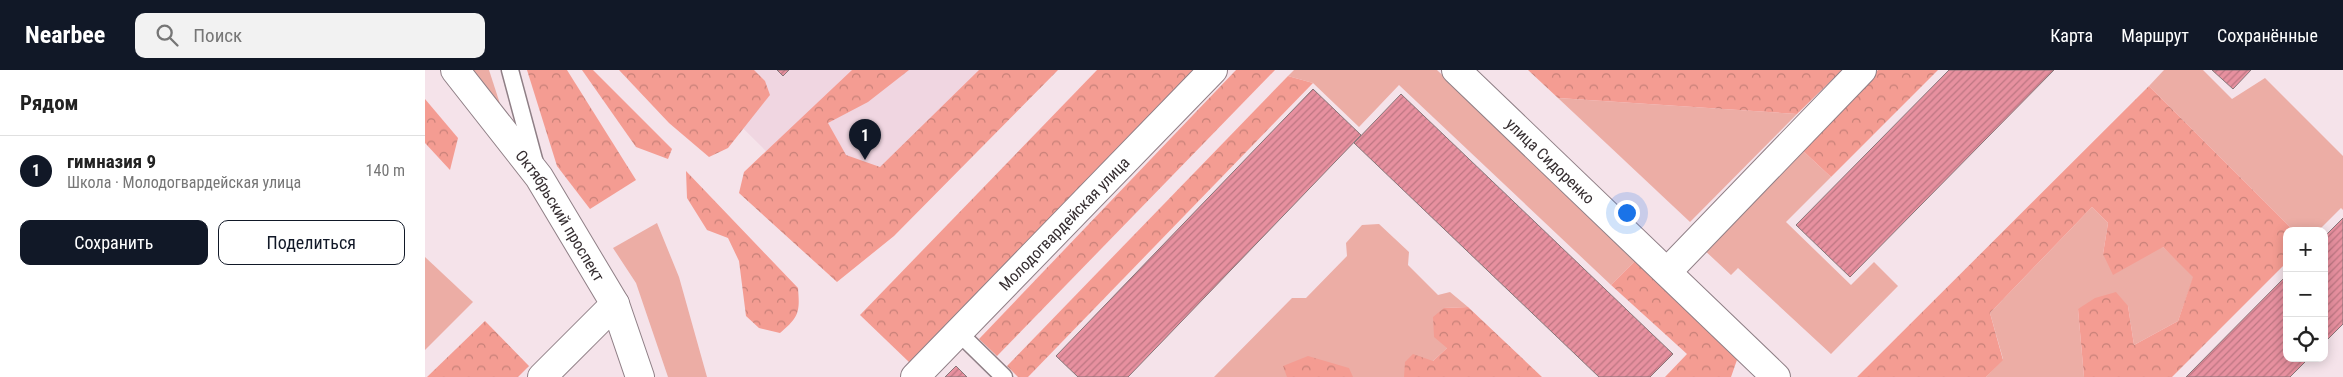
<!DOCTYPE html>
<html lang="ru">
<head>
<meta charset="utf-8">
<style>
  body { margin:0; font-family:"Roboto Condensed",sans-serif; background:#f2f2f2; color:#222 }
  .controls { position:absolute; right:15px; bottom:15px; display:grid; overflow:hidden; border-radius:10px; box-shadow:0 2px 12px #0003 }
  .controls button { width:45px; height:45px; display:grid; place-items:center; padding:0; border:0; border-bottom:1px solid #e0e0e0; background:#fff; color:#222; font:25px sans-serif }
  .you { position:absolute; left:1201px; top:142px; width:18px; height:18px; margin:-12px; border:4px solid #fff; border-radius:50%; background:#1a73e8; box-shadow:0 0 0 8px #1a73e833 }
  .badge { display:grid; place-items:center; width:32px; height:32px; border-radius:50%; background:#111827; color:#fff; font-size:16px; font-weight:700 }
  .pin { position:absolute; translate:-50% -41px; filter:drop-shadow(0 1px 2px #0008) }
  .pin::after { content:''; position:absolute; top:26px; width:18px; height:15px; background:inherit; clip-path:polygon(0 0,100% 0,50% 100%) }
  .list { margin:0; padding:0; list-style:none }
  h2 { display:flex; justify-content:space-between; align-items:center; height:65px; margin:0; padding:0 20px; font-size:21px }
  h2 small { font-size:16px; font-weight:400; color:#767676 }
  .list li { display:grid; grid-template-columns:32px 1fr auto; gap:15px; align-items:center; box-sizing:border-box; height:70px; padding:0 20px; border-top:1px solid #e0e0e0 }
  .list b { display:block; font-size:19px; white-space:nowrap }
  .list p { margin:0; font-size:16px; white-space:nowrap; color:#767676 }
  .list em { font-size:16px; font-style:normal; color:#767676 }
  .actions { display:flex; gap:10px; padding:15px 20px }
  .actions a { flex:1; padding:11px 0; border:1px solid #111827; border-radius:10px; text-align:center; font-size:18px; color:#111827 }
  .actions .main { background:#111827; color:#fff }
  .icon { flex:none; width:28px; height:28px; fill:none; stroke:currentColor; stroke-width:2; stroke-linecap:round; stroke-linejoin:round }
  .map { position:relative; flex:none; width:1918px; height:307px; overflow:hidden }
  header { display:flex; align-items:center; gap:30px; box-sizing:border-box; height:70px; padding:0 25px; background:#111827; color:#fff }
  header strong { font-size:24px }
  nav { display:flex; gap:28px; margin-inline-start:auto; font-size:18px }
  .search { width:350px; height:45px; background:#f2f2f2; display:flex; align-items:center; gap:12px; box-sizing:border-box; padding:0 18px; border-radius:10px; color:#767676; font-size:19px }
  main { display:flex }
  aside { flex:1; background:#fff }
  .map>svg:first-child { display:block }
</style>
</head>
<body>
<header>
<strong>Nearbee</strong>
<div class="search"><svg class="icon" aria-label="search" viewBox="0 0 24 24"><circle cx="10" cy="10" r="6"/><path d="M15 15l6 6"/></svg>Поиск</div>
<nav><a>Карта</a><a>Маршрут</a><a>Сохранённые</a></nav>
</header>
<main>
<aside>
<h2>Рядом<small></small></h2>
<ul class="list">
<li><span class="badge">1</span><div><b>гимназия 9</b><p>Школа · Молодогвардейская улица</p></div><em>140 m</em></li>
</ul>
<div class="actions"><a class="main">Сохранить</a><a>Поделиться</a></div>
</aside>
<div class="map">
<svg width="1918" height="307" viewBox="0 0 1918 307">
  <defs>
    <pattern id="forest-crowns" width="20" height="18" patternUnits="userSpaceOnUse" patternTransform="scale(1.25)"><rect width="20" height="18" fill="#f49c92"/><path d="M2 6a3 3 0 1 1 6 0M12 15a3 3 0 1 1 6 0" fill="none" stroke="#c68078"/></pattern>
    <pattern id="building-hatch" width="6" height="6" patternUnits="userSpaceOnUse" patternTransform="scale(1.25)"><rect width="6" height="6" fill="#e7909f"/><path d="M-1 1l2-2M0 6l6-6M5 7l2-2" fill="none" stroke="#bc7682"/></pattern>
  </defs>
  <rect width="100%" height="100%" fill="#f5e3ea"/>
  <!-- built -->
  <path fill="#f0d6e1" d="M259,0H620L441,180Z"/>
  <!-- grass -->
  <g fill="#ecada5">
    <path d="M47,0H64L77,40Z"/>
    <path d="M869,0H1012L1212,189L1186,215L974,15L934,57L888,13L863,6Z"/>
    <path d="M1739,0H1778L1807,29L1840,8L1918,86V140L1916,138L1893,161H1869L1724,16Z"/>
    <path d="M1133,28L1372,44L1265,152Z"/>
    <path d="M1376,79L1406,107L1361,152L1426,215L1449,192L1473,216L1406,284L1313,198L1306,205L1276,177Z"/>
    <path d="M1667,137L1683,153L1678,184L1738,177L1769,206L1753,251L1709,275L1703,236L1653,239L1659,307H1561L1578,289L1565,243Z"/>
    <path d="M232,153L254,207L282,307H243L211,213L188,178Z"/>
    <path d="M954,154L984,182L983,195L1013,225L1025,222L1043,237L1019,238L1022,278L1008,291L979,307H789L867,228H881L922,186L921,173L937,155Z"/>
    <path d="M0,187L48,232L0,280Z"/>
  </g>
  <!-- forest -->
  <g fill="url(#forest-crowns)">
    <path d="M102,0H142L211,110L165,139L132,96Z"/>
    <path d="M157,0H168L247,79L243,89L211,77Z"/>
    <path d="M194,0H329L340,11L345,25L303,78L284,87L244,53Z"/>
    <path d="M427,0H484L443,32L403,53L421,85L455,97L554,0H633L469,166L412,212L314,123L319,102Z"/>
    <path d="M672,0H770L485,293L435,245Z"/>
    <path d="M811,0H850L572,286L554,269Z"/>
    <path d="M1103,0H1417L1372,44L1133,28Z"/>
    <path d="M1453,0H1513L1406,107L1376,79Z"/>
    <path d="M863,6L888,13L603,307H593L582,296Z"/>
    <path d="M1724,16L1869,161H1862V192L1747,307H1659L1653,239L1670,228L1691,222L1703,236L1709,275L1753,251L1768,207L1738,177L1688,205L1678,184L1683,153L1667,137L1565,243L1578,290L1561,307H1432Z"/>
    <path d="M0,29L33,68L25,100L0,73Z"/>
    <path d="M261,101L373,218C375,242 374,247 355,263L334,258L321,246L314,191L303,168L282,160L262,128Z"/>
    <path d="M1212,189L1313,287L1306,307H1240L1262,284L1186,215Z"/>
    <path d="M1043,237L1117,307H979L980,292L988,284L1008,291L1022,278L1009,267L1008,247L1019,238Z"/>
    <path d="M60,251L104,296L93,307H2Z"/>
    <path d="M883,286L924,298L928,307H862L858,296Z"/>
  </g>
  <!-- building -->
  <g fill="url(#building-hatch)" stroke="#877578">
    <path d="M352,0H364L358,6Z"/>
    <path d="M352,0H364L358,6Z"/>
    <path d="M1524,0H1629L1425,207L1371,155Z"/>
    <path d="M1787,0H1826L1808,19Z"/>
    <path d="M888,19L936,65L703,307H653L631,286Z"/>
    <path d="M976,24L1248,284L1225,307H1174L929,73Z"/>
    <path d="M1918,148V254L1899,273V167Z"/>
    <path d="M1862,205V288H1884L1865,307H1761Z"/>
    <path d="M531,296L542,307H520Z"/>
  </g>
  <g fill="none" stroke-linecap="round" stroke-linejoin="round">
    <!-- service casing -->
    <g stroke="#8f7f86" stroke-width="19">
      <g id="service">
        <path d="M85,0L110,93"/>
        <path d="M533,262L579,307"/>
      </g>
    </g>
    <!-- minor casing -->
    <g stroke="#8f7f86" stroke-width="30">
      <g id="minor">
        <path id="s1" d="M1031,0L1351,307"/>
        <path d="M1242,202L1437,0"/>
        <path d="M117,307L190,234"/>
        <path id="s2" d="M490,307L788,0"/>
      </g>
    </g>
    <!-- tertiary casing -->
    <g stroke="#8f7f86" stroke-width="30">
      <g id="tertiary">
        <path id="s3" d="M30,0L114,107L190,234L215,307"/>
      </g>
    </g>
    <!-- service -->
    <use href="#service" stroke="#fff" stroke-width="16"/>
    <!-- minor -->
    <use href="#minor" stroke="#fff" stroke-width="28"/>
    <!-- tertiary -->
    <use href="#tertiary" stroke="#fff" stroke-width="28"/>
  </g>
  <g text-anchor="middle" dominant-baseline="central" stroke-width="4.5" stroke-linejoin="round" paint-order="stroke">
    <!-- street labels -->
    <g font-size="16" fill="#362e31" stroke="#fef2f7">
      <text stroke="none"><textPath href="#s1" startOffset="131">улица Сидоренко</textPath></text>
      <text stroke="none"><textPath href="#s3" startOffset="180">Октябрьский проспект</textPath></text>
      <text stroke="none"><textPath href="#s2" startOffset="214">Молодогвардейская улица</textPath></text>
    </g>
  </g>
</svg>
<div class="controls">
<button>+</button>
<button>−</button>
<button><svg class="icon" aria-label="locate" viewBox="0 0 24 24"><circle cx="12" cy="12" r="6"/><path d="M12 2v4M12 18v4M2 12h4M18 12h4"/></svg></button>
</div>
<div class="you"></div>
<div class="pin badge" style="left:440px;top:90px">1</div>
</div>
</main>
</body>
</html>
